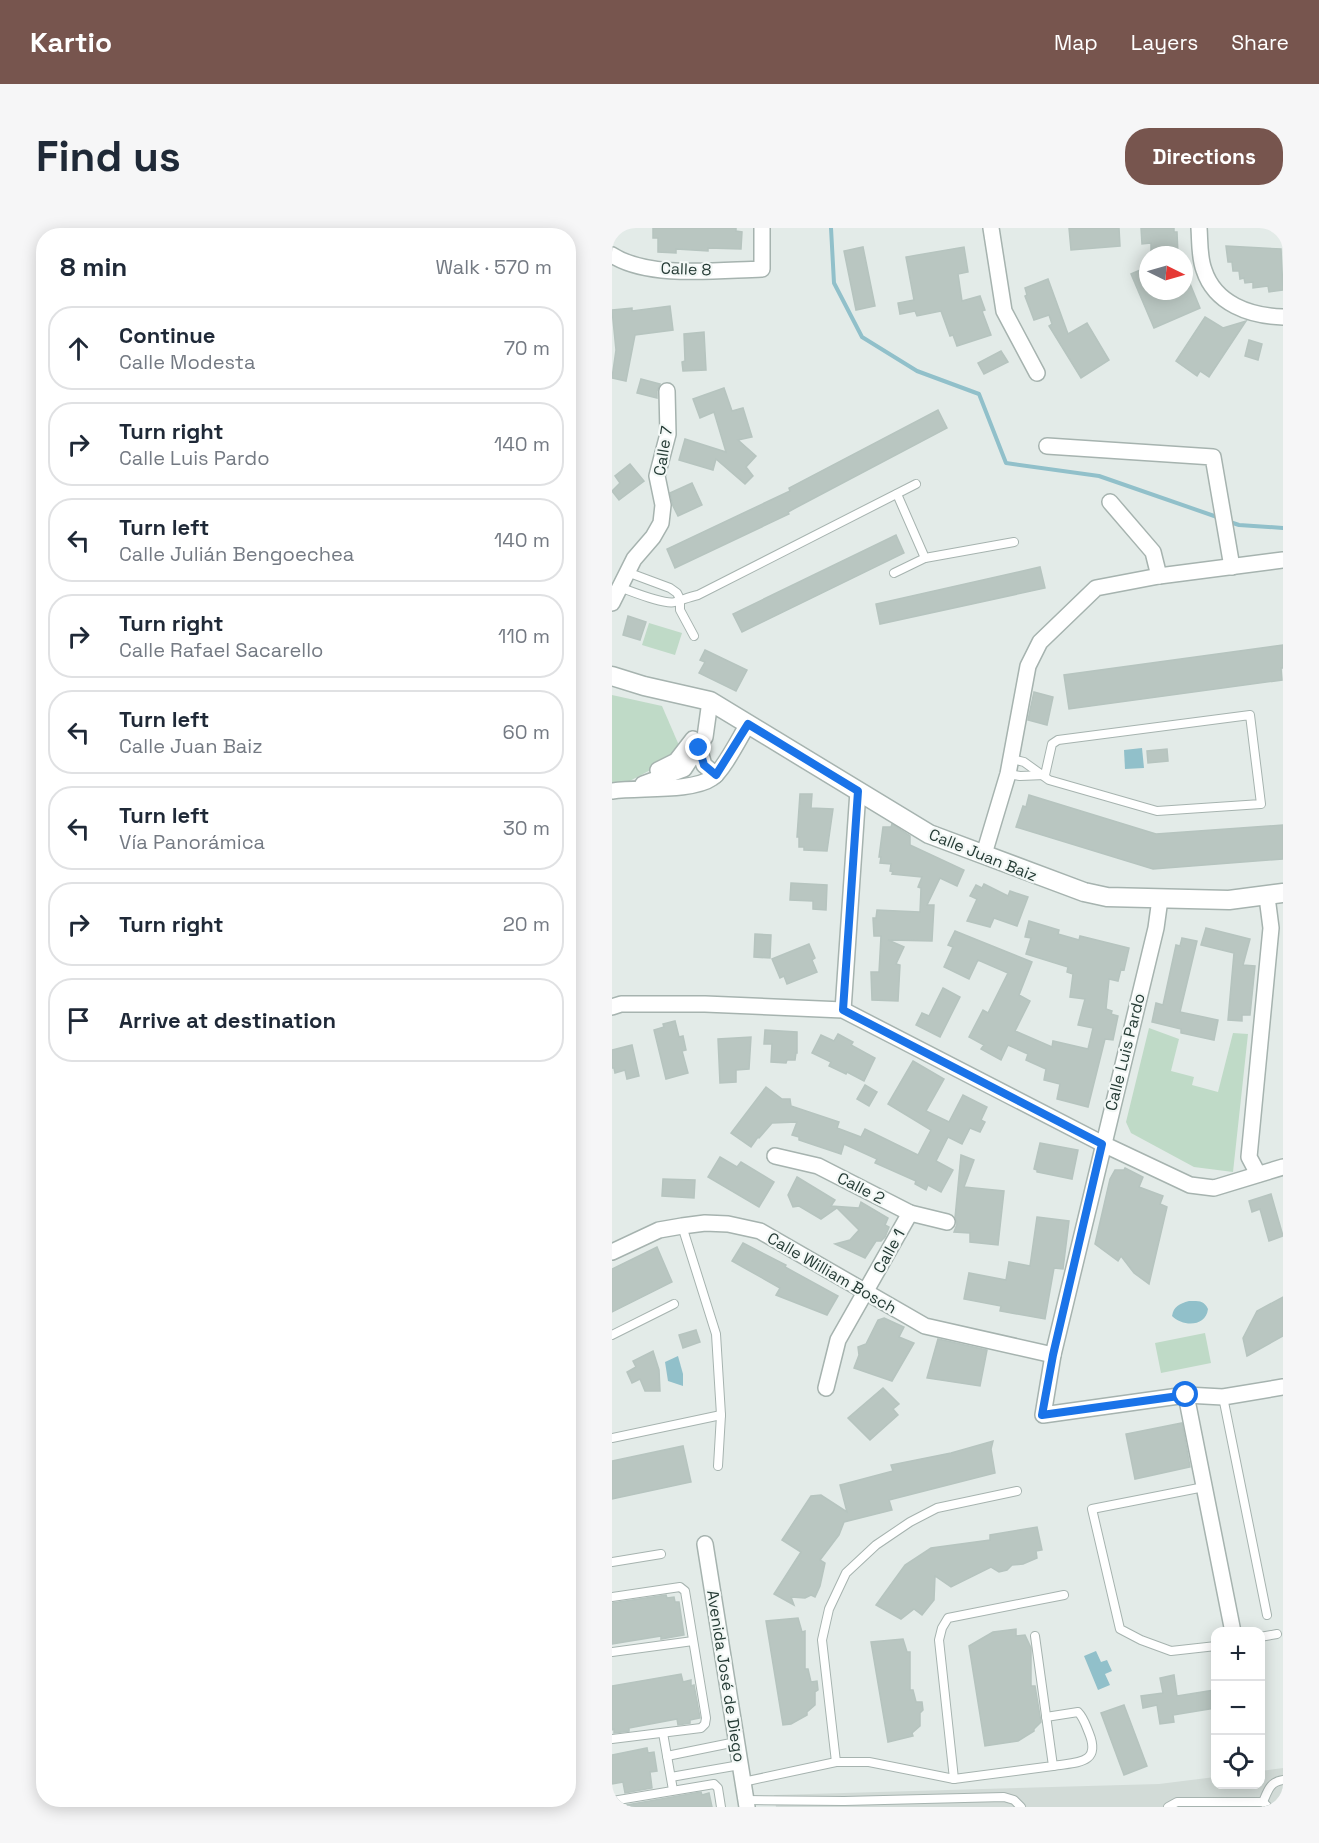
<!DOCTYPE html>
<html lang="en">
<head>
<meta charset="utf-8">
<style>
  body { margin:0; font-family:"Space Grotesk",sans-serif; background:#f6f6f7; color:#1f2937 }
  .controls { position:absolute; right:18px; bottom:18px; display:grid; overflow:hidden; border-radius:12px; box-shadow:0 3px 15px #0003 }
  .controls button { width:54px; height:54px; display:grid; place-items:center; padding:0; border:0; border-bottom:2px solid #e0e1e3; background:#fff; color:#1f2937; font:30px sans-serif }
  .compass { position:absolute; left:527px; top:18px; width:54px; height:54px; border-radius:50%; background:#fff; box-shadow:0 3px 15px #0003; rotate:95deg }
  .stop { position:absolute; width:18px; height:18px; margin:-14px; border:4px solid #1a73e8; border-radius:50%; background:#fff }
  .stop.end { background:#1a73e8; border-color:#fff; box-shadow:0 2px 6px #0008 }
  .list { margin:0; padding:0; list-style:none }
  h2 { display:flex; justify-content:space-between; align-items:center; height:78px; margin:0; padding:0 24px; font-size:26px }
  h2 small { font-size:20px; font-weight:400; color:#747a83 }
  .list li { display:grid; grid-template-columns:39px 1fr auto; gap:18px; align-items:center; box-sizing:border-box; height:84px; margin:0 12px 12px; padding:0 12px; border:2px solid #e0e1e3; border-radius:24px }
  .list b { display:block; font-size:22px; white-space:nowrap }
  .list p { margin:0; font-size:20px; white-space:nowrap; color:#747a83 }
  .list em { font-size:20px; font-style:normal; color:#747a83 }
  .icon { flex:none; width:33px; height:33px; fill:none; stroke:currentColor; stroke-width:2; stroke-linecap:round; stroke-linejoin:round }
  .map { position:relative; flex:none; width:671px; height:1579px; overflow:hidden; border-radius:24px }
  header { display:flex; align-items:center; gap:36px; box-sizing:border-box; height:84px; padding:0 30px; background:#77554e; color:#fff }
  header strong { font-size:28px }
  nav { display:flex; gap:33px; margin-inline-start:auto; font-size:21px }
  .intro { display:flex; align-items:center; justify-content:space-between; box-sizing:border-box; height:144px; padding:0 36px }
  h1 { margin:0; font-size:42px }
  .button { padding:15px 27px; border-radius:24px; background:#77554e; color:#fff; font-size:21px; font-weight:700 }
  main { display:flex; gap:36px; padding:0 36px }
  aside { flex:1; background:#fff; border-radius:24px; box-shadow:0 3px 15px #0003 }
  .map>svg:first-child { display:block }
</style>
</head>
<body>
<header>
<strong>Kartio</strong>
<nav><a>Map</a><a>Layers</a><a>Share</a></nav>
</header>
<div class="intro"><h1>Find us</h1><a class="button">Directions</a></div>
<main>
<aside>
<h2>8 min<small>Walk · 570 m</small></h2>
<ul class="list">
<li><svg class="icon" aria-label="ahead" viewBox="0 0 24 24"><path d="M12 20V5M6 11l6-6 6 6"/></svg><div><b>Continue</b><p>Calle Modesta</p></div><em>70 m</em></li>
<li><svg class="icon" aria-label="right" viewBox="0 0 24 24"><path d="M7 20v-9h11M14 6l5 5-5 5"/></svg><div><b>Turn right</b><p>Calle Luis Pardo</p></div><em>140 m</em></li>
<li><svg class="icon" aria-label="left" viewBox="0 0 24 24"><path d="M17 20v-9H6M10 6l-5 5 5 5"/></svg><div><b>Turn left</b><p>Calle Julián Bengoechea</p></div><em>140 m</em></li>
<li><svg class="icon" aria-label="right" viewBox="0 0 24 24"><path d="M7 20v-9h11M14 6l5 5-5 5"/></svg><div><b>Turn right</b><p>Calle Rafael Sacarello</p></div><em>110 m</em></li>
<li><svg class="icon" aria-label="left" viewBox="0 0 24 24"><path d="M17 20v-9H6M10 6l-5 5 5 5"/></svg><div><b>Turn left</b><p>Calle Juan Baiz</p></div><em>60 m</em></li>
<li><svg class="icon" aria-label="left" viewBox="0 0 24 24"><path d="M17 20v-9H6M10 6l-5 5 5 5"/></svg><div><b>Turn left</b><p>Vía Panorámica</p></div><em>30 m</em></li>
<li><svg class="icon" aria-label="right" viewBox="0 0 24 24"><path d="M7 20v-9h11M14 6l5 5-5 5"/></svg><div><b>Turn right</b></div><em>20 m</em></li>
<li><svg class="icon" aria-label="arrive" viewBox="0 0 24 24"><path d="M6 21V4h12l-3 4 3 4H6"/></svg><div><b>Arrive at destination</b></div></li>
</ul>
</aside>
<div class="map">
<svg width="671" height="1579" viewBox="0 0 671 1579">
  <rect width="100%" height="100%" fill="#e3ebe8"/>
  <!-- built -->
  <path fill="#d2dbd7" d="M671,1540V1579H164L162,1567L547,1556L603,1549L604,1556H648L649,1543Z"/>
  <!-- green -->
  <g fill="#bfdac7">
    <path d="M37,395L70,405L63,427L30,417Z"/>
    <path d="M0,467L50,478L69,522L61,530L14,555L0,556Z"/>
    <path d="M537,800L567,811L559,843L582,849L580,857L606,864L621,805L636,806L621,944L582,939L519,905L514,894Z"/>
    <path d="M593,1105L599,1135L549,1145L543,1115Z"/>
  </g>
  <!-- water -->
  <g fill="#91c0ca">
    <path d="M530,520L532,540L513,541L512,522Z"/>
    <path d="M577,1073C586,1073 592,1072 596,1081C594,1099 571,1099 560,1088C562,1078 567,1076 577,1073Z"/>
    <path d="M66,1128L71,1146V1158L56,1153L53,1134Z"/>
    <path d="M484,1423L489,1434L495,1432L500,1443L493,1446L498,1457L486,1462L472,1428Z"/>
  </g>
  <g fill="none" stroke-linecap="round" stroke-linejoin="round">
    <!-- stream -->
    <g stroke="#91c0ca" stroke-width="4">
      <path d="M219,0L222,55L250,109L305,143L367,166L394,235L487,248L608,290"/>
      <path d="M618,294L627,297L671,300"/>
    </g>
  </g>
  <!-- building -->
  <g fill="#b9c6c1" stroke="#b6c4bf" stroke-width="1.5">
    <path d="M41,0H124V3L130,4L129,21L96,20V23L64,21V25L46,24V10H41Z"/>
    <path d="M457,0H507L508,18L459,22Z"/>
    <path d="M529,0H562V4H565L566,27H539V15L530,16Z"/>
    <path d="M614,18L669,21L671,62L657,64L656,58L641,60V54L633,55L632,50L628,51L627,43H621L620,34H616Z"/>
    <path d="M251,19L263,78L244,82L232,23Z"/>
    <path d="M352,19L356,44L346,46L350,73L368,68L373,82L370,83L379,107L345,118L341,107L338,108L329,83L305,88L303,83L288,86L286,75L302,72L294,29Z"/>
    <path d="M533,40L536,46V63H572V41L588,80L542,100L519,46Z"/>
    <path d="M436,51L456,106L475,95L497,132L469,150L437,98L440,96L437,87L422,92L413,68L415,67L413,60Z"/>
    <path d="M58,78L61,102L23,107L14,153L0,150L4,122L0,82L20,80V83Z"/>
    <path d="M593,89L611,100L634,93L597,149L588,143L585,148L564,133Z"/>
    <path d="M92,104L94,142L71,143L70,134L73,133L72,106Z"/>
    <path d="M637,112L650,116L646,132L633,128Z"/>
    <path d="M389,123L396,134L372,146L366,135Z"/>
    <path d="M29,151L48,156L45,163V170L25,165Z"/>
    <path d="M112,160L120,183L131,180L140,209L126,212L144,228L134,239L141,248L133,256L104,231L101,242L67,232L73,211L114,224L102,184L88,190L81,171Z"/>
    <path d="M326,182L335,200L187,278L176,284L177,286L63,340L55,321L178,263L177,260Z"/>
    <path d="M18,236L32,253L7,272L0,263L8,255L3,248Z"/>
    <path d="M80,255L90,277L66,288L61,278L58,265Z"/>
    <path d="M284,307L292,325L130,404L121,386Z"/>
    <path d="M428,339L433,360L268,396L264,376Z"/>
    <path d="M16,388L34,394L28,412L11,407Z"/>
    <path d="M671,417V440H669L670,452L457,481L452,447Z"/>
    <path d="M93,422L135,442L124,463L87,445L93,434L88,432Z"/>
    <path d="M422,464L441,469L435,497L416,492Z"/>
    <path d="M555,521L556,533L536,535L535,523Z"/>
    <path d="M188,566H200L199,580L221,581L215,623L192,622V619H187V609H185Z"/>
    <path d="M417,567L544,606L671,597V631L541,641L404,599L411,578L414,579Z"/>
    <path d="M280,596L298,608V617L352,642L345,658L328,650L315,677H322L320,713L276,712L292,719L284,736L288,737L286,773L260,772L259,744H267L269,708H262L261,690H264L265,682L308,684L309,660L306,659L310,649L280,646L281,644L278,643L279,636L268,635L269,629H267L271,599H279Z"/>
    <path d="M179,655L215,657L214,682L201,681V673L178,672Z"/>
    <path d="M372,656L396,668L398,663L416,669L405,698L382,690L378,699L355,693L365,671L358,668L364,657L370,660Z"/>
    <path d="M417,693L447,702L446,706L467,712L468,708L517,720L512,742L509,741L506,753L497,751L494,781L500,783L499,786L506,788L501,812L493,811L476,879L445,871L448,856L432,852L434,841L414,832L416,826L396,817L389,832L369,821L372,817L357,809L371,782L376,785L396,745L366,732L357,751L332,739L341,719L336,717L343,703L420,734L407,767L418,773L403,803L440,819L441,813L476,821L481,800L466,797L473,771L458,769L461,746L455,744L456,739L414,726L419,710L413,709Z"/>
    <path d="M594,700L638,711L631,737L643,738L638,787H630V793L616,792L622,725L589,717Z"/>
    <path d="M143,706L159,707L158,730L142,729Z"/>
    <path d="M570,710L585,713L568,784L606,792L602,812L569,805V801L540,794L544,775L551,777L564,717L568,718Z"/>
    <path d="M197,716L203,730L200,732L205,744L175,756L172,748L168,750L160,731Z"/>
    <path d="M331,760L348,769L328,809L304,797L310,785L317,788Z"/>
    <path d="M63,793L67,809L71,808L74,822L70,823L76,845L54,851L42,802L52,799L51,796Z"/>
    <path d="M153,802L185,804V825H184L183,832H175L174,835L159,834L160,816H152Z"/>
    <path d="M226,806L241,814L239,817L263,830L252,853L235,844L234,846L217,838L219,834L200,825L209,807L222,813Z"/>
    <path d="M139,809L137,841L124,842V854L108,855L106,811Z"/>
    <path d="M20,817L27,848L15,851L13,842L3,845L2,840H0V822Z"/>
    <path d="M301,833L332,851L314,883L337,894L351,867L375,879L369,892L373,894L368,904L358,900L350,916L336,909L324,933L341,942L329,964L316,957L314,962L303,956L304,953L263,935L265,931L232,916L229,926L187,912V909L180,907L185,894L160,895L147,910L146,909L139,919L119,905L154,859L170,871H178L179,878L227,894L225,900L249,909L253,901L306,927L319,902L276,876Z"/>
    <path d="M253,857L265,864L257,878L245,871Z"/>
    <path d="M428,915L466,922L460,951L425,944V942L422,941Z"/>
    <path d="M349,927L362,932L352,959L392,963L386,1017L358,1014V1005L342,1004L345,996L343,990Z"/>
    <path d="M108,929L125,939L129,934L162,954L147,979L96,949Z"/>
    <path d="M513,940L531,949L527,959L551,968L548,976L555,979L537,1056L522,1045L509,1028L506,1033L483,1016L498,951L503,942H512Z"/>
    <path d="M185,949L223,972L219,978L247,980L249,974L276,990L273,997L277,999L273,1009L269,1013H264L253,1030L223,1016L238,1012L247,1002L225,980L209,991L187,978L181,979L176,967Z"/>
    <path d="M51,951L83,952L82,970L50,968Z"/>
    <path d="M659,966L671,1008L657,1013L648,981L640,984L637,973Z"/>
    <path d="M425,989L457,993L451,1041L442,1040L433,1091L388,1083L389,1078L352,1071L357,1045L394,1052L397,1034L418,1038Z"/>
    <path d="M131,1015L174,1037L173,1039L226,1068L215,1087L164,1067L168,1060L120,1033Z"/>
    <path d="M45,1019L60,1054L0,1084V1041Z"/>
    <path d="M671,1069V1108L635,1128L631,1110L645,1083Z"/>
    <path d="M272,1090L292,1099L287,1109L302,1115L280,1153L242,1140L247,1127L246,1119L254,1116L266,1092Z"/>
    <path d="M84,1102L88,1114L71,1120L67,1107Z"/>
    <path d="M326,1111L375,1122L368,1158L315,1150Z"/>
    <path d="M41,1123L47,1142L48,1163H33L28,1151L20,1155L15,1144L24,1139L21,1133Z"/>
    <path d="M271,1160L287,1176L281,1181L286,1187L258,1212L236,1190Z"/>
    <path d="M570,1195L578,1239L523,1251L514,1206Z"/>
    <path d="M381,1213L379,1221L383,1245L277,1272L280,1282L232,1294L227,1307L208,1332L213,1335L208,1358L203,1369L199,1367L193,1370L179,1369L182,1377L162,1366L189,1324L170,1312L199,1268L209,1267L235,1284L228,1257L281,1243L279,1237L339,1225Z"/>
    <path d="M71,1218L79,1254L0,1271V1233Z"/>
    <path d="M425,1299L430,1322L424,1323L425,1330L411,1336L400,1337L395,1342L387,1344L379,1339L339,1359L323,1348L322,1372L310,1387L302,1381L289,1391L264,1377L293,1337L319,1320L378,1312V1307Z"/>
    <path d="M54,1367L55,1370L62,1369L63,1374H67L72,1407L49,1411V1408L0,1416V1375Z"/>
    <path d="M186,1390L190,1404L193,1403V1441H196L199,1454L205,1453L206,1462L203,1464V1477L195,1484V1487L179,1496L171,1497L154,1393Z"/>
    <path d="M404,1401V1408L413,1407L419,1420V1458H423L429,1494L422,1501V1503L406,1513L373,1518L357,1418L381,1404Z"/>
    <path d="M291,1411L295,1424H298V1462H301L304,1474H310L311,1482L308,1485V1498L300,1505L301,1508L276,1514L259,1414Z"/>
    <path d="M69,1446L71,1454L79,1452V1458L82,1457L88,1490L78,1492V1495L66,1497L65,1491L17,1500V1503L2,1505V1501L0,1502V1458Z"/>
    <path d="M562,1447L565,1468L603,1462V1480L561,1487L562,1494L548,1496L545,1477L531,1480L529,1468L551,1465L548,1450Z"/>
    <path d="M512,1477L535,1538L512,1547L489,1485Z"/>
    <path d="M35,1520L36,1525L42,1524L45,1543L38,1544L40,1560L13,1565L11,1554L0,1556V1527Z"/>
    <path d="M89,1564L90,1567L97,1565L100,1579H15V1577Z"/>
  </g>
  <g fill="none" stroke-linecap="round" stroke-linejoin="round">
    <!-- service casing -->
    <g stroke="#a6b3af" stroke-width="10">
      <g id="service">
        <path d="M285,266L313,330L402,314"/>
        <path d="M15,344L58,360L65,365L68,371V382L82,408"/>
        <path d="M282,345L313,330"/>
        <path d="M7,359C19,363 52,377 63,374C70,372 77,369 86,367L304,256"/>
        <path d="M400,531L412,534L437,552L545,583L649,576L638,487L446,512L440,516L433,547"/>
        <path d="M396,546L408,548L433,547"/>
        <path d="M70,998L104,1106L109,1187L106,1238"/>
        <path d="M0,1107L62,1076"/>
        <path d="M611,1169L655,1387"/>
        <path d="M0,1210L109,1187"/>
        <path d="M592,1259L480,1281L508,1401L529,1412L559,1423L604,1418"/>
        <path d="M0,1334L49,1326"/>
        <path d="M0,1369L68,1359L73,1363L94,1490L93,1496L89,1500L0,1511"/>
        <path d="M648,1409L665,1406"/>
        <path d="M0,1424L81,1413"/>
        <path d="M434,1489L466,1484C472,1490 474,1498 477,1505C490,1537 463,1534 441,1538"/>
        <path d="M51,1505L61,1562"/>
        <path d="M55,1528L124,1514"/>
        <path d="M224,1534L210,1412L217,1381L234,1345L264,1317L298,1294L325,1280L405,1263"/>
        <path d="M59,1549L128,1537"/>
        <path d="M342,1551L327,1412L330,1400L336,1390L452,1367"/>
        <path d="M131,1554L224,1534H257L342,1551L441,1538L423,1408"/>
        <path d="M134,1572L232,1573L392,1569L402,1572L409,1579"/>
        <path d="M0,1573L102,1556L106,1560L109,1579"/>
        <path d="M651,1574C656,1562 658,1554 671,1552"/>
        <path d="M556,1579L565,1574H651L656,1579"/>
      </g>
    </g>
    <!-- minor casing -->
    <g stroke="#a6b3af" stroke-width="18">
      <g id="minor">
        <path d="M379,0L392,83L425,145"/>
        <path d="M587,0C588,13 587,29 592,42C603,76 638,88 671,89"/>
        <path d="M0,27C37,51 107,42 150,41V0"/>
        <path d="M435,218L601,229L620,339"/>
        <path d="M498,274L541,324L547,348"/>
        <path d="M0,375L22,331L41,309L49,295L51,277L45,248L56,206L55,163"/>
        <path d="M87,520L92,537L104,547"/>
        <path d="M46,542L64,533L81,511"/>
        <path d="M31,556L72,541L93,509L98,473"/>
        <path d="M0,563C26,559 80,564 100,550C111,543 128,509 136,496"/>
        <path d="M372,626L396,546L416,438L428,414L484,360L547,348L671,332"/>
        <path d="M548,671L544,700L441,1127L431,1187L574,1167L611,1169L671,1159"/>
        <path d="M0,779L9,776H93L231,782L491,916L578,957L602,960L671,939"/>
        <path d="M231,782L246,563"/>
        <path d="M163,928L206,938L298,985L335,994"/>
        <path d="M646,946L637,929L659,700L655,669"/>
        <path d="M0,1024L47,1002L70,998L93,995L116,996L148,1003L313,1098L441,1127"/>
        <path d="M214,1160L226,1112L298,985"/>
        <path d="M574,1167L621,1404"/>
        <path d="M93,1316L135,1579"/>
      </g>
    </g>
    <!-- tertiary casing -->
    <g stroke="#a6b3af" stroke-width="21">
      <path id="tertiary" d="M0,448L32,458L98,473L317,606L472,664L495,669L617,672L671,665"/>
    </g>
    <!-- service -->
    <use href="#service" stroke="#fff" stroke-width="8"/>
    <!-- minor -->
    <use href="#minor" stroke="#fff" stroke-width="15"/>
    <!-- tertiary -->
    <use href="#tertiary" stroke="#fff" stroke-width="18"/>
  </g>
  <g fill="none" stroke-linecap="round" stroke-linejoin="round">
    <!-- route -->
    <path stroke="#1a73e8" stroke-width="8" d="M87,520L92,537L104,547L136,496L246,563L231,782L490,916L441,1127L430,1187L574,1167"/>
  </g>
  <g text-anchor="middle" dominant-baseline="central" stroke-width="4.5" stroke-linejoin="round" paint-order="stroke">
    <!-- street labels -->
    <g font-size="16" fill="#253b35" stroke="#f3f8f6">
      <text transform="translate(74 41) rotate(2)">Calle 8</text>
      <text transform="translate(51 223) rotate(-81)">Calle 7</text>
      <text transform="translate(371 627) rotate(22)">Calle Juan Baiz</text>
      <text transform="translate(513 824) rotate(-76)">Calle Luis Pardo</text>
      <text transform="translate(249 960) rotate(27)">Calle 2</text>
      <text transform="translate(277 1023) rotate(-61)">Calle 1</text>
      <text transform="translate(220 1045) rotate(30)">Calle William Bosch</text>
      <text transform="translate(114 1448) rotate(81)">Avenida José de Diego</text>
    </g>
  </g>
</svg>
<div class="controls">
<button>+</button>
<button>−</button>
<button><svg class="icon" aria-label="locate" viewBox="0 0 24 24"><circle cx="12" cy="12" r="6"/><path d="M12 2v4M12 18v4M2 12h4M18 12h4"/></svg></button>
</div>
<svg class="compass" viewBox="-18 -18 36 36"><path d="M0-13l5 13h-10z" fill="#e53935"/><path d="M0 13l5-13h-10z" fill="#747a83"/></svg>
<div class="stop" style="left:574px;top:1167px"></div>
<div class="stop end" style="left:87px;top:520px"></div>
</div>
</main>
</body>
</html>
